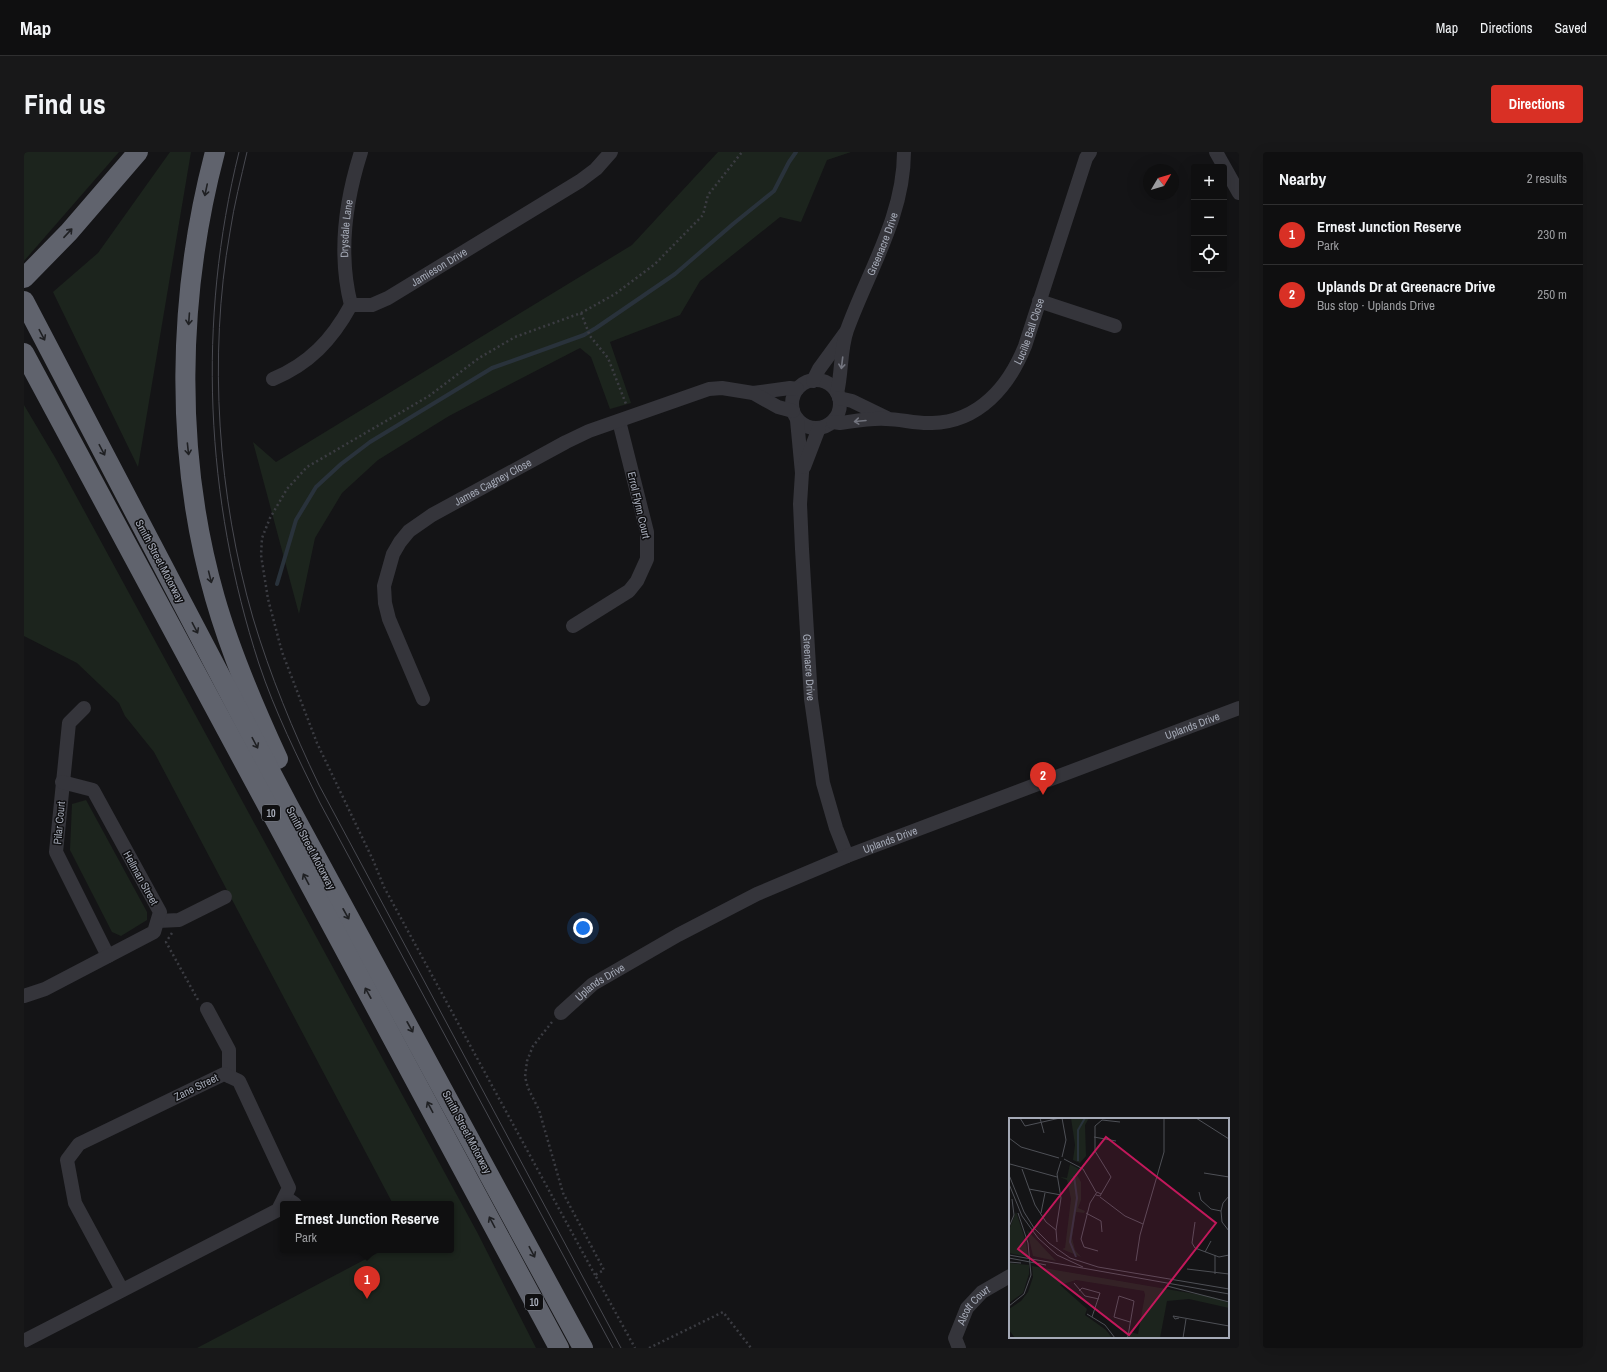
<!DOCTYPE html>
<html lang="en">
<head>
<meta charset="utf-8">
<style>
  body { margin:0; font-family:"Archivo Narrow",sans-serif; background:#181819; color:#f1f3f6 }
  .controls { position:absolute; right:12px; top:12px; display:grid; overflow:hidden; border-radius:4px; box-shadow:0 4px 16px #0002 }
  .controls button { width:36px; height:36px; display:grid; place-items:center; padding:0; border:0; border-bottom:1px solid #2f2f30; background:#0f0f10; color:#f1f3f6; font:20px sans-serif }
  .compass { position:absolute; left:1119px; top:12px; width:36px; height:36px; border-radius:50%; background:#0f0f10; box-shadow:0 4px 16px #0002; rotate:52deg }
  .you { position:absolute; left:559px; top:776px; width:14px; height:14px; margin:-10px; border:3px solid #fff; border-radius:50%; background:#1a73e8; box-shadow:0 0 0 6px #1a73e833 }
  .badge { display:grid; place-items:center; width:26px; height:26px; border-radius:50%; background:#d93025; color:#fff; font-size:13px; font-weight:700 }
  .pin { position:absolute; translate:-50% -33px; filter:drop-shadow(0 1px 2px #0008) }
  .pin::after { content:''; position:absolute; top:21px; width:14px; height:12px; background:inherit; clip-path:polygon(0 0,100% 0,50% 100%) }
  .popup { position:absolute; left:256px; top:1049px; width:174px; height:52px; box-sizing:border-box; display:grid; place-content:center; border-radius:4px; background:#0f0f10; filter:drop-shadow(0 1px 3px #0005); font-size:13px; white-space:nowrap; color:#9b9c9f }
  .popup b { font-size:15px; color:#f1f3f6 }
  .popup::after { content:''; position:absolute; left:50%; top:100%; margin-left:-8px; border:8px solid transparent; border-top-color:#0f0f10 }
  .list { margin:0; padding:0; list-style:none }
  h2 { display:flex; justify-content:space-between; align-items:center; height:52px; margin:0; padding:0 16px; font-size:17px }
  h2 small { font-size:13px; font-weight:400; color:#9b9c9f }
  .list li { display:grid; grid-template-columns:26px 1fr auto; gap:12px; align-items:center; box-sizing:border-box; height:60px; padding:0 16px; border-top:1px solid #2f2f30 }
  .list b { display:block; font-size:15px; white-space:nowrap }
  .list p { margin:0; font-size:13px; white-space:nowrap; color:#9b9c9f }
  .list em { font-size:13px; font-style:normal; color:#9b9c9f }
  .icon { flex:none; width:22px; height:22px; fill:none; stroke:currentColor; stroke-width:2; stroke-linecap:round; stroke-linejoin:round }
  .map { position:relative; flex:none; width:1215px; height:1196px; overflow:hidden; border-radius:4px }
  header { display:flex; align-items:center; gap:24px; box-sizing:border-box; height:56px; padding:0 20px; background:#0f0f10; border-bottom:1px solid #2f2f30 }
  header strong { font-size:19px }
  nav { display:flex; gap:22px; margin-inline-start:auto; font-size:14px }
  .intro { display:flex; align-items:center; justify-content:space-between; box-sizing:border-box; height:96px; padding:0 24px }
  h1 { margin:0; font-size:28px }
  .button { padding:10px 18px; border-radius:4px; background:#d93025; color:#fff; font-size:14px; font-weight:700 }
  main { display:flex; gap:24px; padding:0 24px }
  aside { flex:1; background:#0f0f10; border-radius:4px; box-shadow:0 4px 16px #0002 }
  .map>svg:first-child { display:block }
</style>
</head>
<body>
<header>
<strong>Map</strong>
<nav><a>Map</a><a>Directions</a><a>Saved</a></nav>
</header>
<div class="intro"><h1>Find us</h1><a class="button">Directions</a></div>
<main>
<div class="map">
<svg width="1215" height="1196" viewBox="0 0 1215 1196">
  <rect width="100%" height="100%" fill="#141416"/>
  <!-- green -->
  <g fill="#1c241d">
    <path d="M0,0H95L0,109Z"/>
    <path d="M146,0H167L114,315L29,140L74,101Z"/>
    <path d="M694,0H827L803,8L777,70L756,65L676,129L656,163L586,190L607,251L586,257L567,205L556,196L425,264L354,308L318,341L291,386L275,462L229,290L252,310L608,93Z"/>
    <path d="M0,253L32,307L453,1080L512,1196H173L359,1098H427V1052H369L130,600L101,564L95,551L53,511L0,484Z"/>
    <path d="M62,648L123,760V768L97,784L88,780L46,698L48,652Z"/>
  </g>
  <g fill="none" stroke-linecap="round" stroke-linejoin="round">
    <!-- stream -->
    <path stroke="#29323b" stroke-width="4" d="M253,432L272,368L292,335L317,312L346,290L468,216L560,183L572,176L651,122L709,72L750,39L765,10L772,0"/>
    <!-- path -->
    <g stroke="#3b3c42" stroke-width="2.5" stroke-dasharray="2 3" stroke-linecap="butt">
      <path d="M557,161L566,184L584,206L602,252"/>
      <path d="M148,781L142,790L174,848"/>
      <path d="M528,870L509,894L503,909L501,925L504,936L515,958L539,1041L580,1118L571,1123L611,1196"/>
      <path d="M571,1123L360,735L349,708L293,591L258,500L244,447L237,403L238,386L246,366L263,337L283,315L405,244L455,206L491,185L557,161L591,142L631,112L679,63L684,43L718,0"/>
      <path d="M625,1196L699,1160L727,1196"/>
    </g>
    <!-- minor -->
    <g stroke="#35353b" stroke-width="14">
      <path d="M1192,0L1215,41"/>
      <path d="M1015,149L1091,174"/>
      <path id="s1" d="M327,153C314,102 321,50 337,0"/>
      <path id="s2" d="M249,227C285,212 308,188 327,153H348L364,146L556,29L572,17L587,0"/>
      <circle cx="792" cy="252" r="24"/>
      <path d="M789,229L795,217L822,180"/>
      <path d="M729,241L766,236L773,237"/>
      <path id="s3" d="M813,241C818,221 816,198 823,178C844,120 880,64 880,0"/>
      <path d="M815,246L828,249L863,266"/>
      <path id="s4" d="M773,268L778,321L776,352L778,397L787,547L799,631L812,676L823,704"/>
      <path id="s5" d="M809,270L816,271C831,269 847,266 862,267C877,267 892,272 908,271C955,270 985,234 1001,194L1062,6L1066,0"/>
      <path d="M780,315L795,276"/>
      <path d="M549,474L605,439L613,429L623,407V380L595,269"/>
      <path id="s6" d="M399,547L365,467L361,451L360,434L369,402L376,390L385,379L408,363L542,290L565,279L685,237L698,236L729,241L754,255L769,259"/>
      <path d="M60,556L45,571L32,700L84,804"/>
      <path d="M134,769L155,768L201,745"/>
      <path d="M0,844L21,837L130,780L136,760L69,638L38,630"/>
      <path d="M183,857L205,898V924"/>
      <path id="s7" d="M537,861L569,832L654,783L733,742L823,704L1215,556"/>
      <path d="M261,1045L271,1052"/>
      <path d="M0,1189L254,1058L265,1036L215,929L200,922L55,992L43,1008L51,1051L98,1138"/>
      <path id="s8" d="M935,1196L931,1186L943,1156L958,1140L986,1124"/>
    </g>
    <!-- highway -->
    <g stroke="#60636d" stroke-width="20">
      <path d="M191,0C153,144 150,303 191,446C207,502 230,555 254,607"/>
      <path d="M0,126L45,80L114,0"/>
      <path d="M0,149L264,653L559,1196"/>
      <path d="M0,201L535,1196"/>
    </g>
    <!-- tram -->
    <g stroke="#484950" stroke-width="1">
      <path d="M215,0C173,169 181,346 235,512C251,560 274,606 296,651L589,1196"/>
      <path d="M223,0C217,26 210,53 206,80C184,204 194,345 229,466C246,523 269,579 295,633L597,1196"/>
    </g>
  </g>
  <!-- one-way arrows -->
  <defs><path id="oneway-shaft" d="M-6 0H5M1.5-3L5.5 0L1.5 3" fill="none" stroke-width="1.6" stroke-linecap="round" stroke-linejoin="round"/></defs>
  <g stroke="#1f2023">
    <use href="#oneway-shaft" transform="translate(182 38) rotate(102)"/>
    <use href="#oneway-shaft" transform="translate(44 81) rotate(-47)"/>
    <use href="#oneway-shaft" transform="translate(165 167) rotate(94)"/>
    <use href="#oneway-shaft" transform="translate(18 183) rotate(62)"/>
    <use href="#oneway-shaft" transform="translate(164 297) rotate(84)"/>
    <use href="#oneway-shaft" transform="translate(78 298) rotate(62)"/>
    <use href="#oneway-shaft" transform="translate(186 425) rotate(76)"/>
    <use href="#oneway-shaft" transform="translate(171 476) rotate(62)"/>
    <use href="#oneway-shaft" transform="translate(231 591) rotate(62)"/>
    <use href="#oneway-shaft" transform="translate(282 727) rotate(-118)"/>
    <use href="#oneway-shaft" transform="translate(322 762) rotate(61)"/>
    <use href="#oneway-shaft" transform="translate(344 841) rotate(-119)"/>
    <use href="#oneway-shaft" transform="translate(386 875) rotate(61)"/>
    <use href="#oneway-shaft" transform="translate(406 955) rotate(-118)"/>
    <use href="#oneway-shaft" transform="translate(468 1070) rotate(-118)"/>
    <use href="#oneway-shaft" transform="translate(508 1100) rotate(62)"/>
  </g>
  <g stroke="#73757f">
    <use href="#oneway-shaft" transform="translate(818 211) rotate(97)"/>
    <use href="#oneway-shaft" transform="translate(836 269) rotate(175)"/>
  </g>
  <g text-anchor="middle" dominant-baseline="central" stroke-width="3" stroke-linejoin="round" paint-order="stroke">
    <!-- shield labels -->
    <g fill="#0f0f11" stroke="#787c85" stroke-width="1">
      <rect x="238" y="653" width="18" height="16" rx="3"/>
      <rect x="501" y="1142" width="18" height="16" rx="3"/>
    </g>
    <g font-size="10" font-weight="bold" fill="#a5aab7">
      <text x="247" y="661">10</text>
      <text x="510" y="1150">10</text>
    </g>
    <!-- street labels -->
    <g font-size="11" fill="#a5aab7" stroke="#0f0f11">
      <text stroke="none"><textPath href="#s1" startOffset="77">Drysdale Lane</textPath></text>
      <text stroke="none"><textPath href="#s3" startOffset="157">Greenacre Drive</textPath></text>
      <text stroke="none"><textPath href="#s2" startOffset="208">Jamieson Drive</textPath></text>
      <text stroke="none"><textPath href="#s5" startOffset="243">Lucille Ball Close</textPath></text>
      <text stroke="none"><textPath href="#s6" startOffset="279">James Cagney Close</textPath></text>
      <text transform="translate(615 353) rotate(77)">Errol Flynn Court</text>
      <text transform="translate(136 409) rotate(62)">Smith Street Motorway</text>
      <text stroke="none"><textPath href="#s4" startOffset="248">Greenacre Drive</textPath></text>
      <text stroke="none"><textPath href="#s7" startOffset="697">Uplands Drive</textPath></text>
      <text transform="translate(35 671) rotate(-85)">Pilar Court</text>
      <text stroke="none"><textPath href="#s7" startOffset="374">Uplands Drive</textPath></text>
      <text transform="translate(287 696) rotate(62)">Smith Street Motorway</text>
      <text transform="translate(117 726) rotate(61)">Hellman Street</text>
      <text stroke="none"><textPath href="#s7" startOffset="50">Uplands Drive</textPath></text>
      <text transform="translate(172 935) rotate(-26)">Zane Street</text>
      <text transform="translate(443 980) rotate(62)">Smith Street Motorway</text>
      <text stroke="none"><textPath href="#s8" startOffset="49">Alcott Court</textPath></text>
    </g>
  </g>
  <!-- overview -->
  <g transform="translate(985 966)">
    <rect width="220" height="220" fill="#141416"/>
    <path d="M80,0L76,7L77,38L71,45L64,42L66,27L62,0ZM61,46L70,51L68,57L72,64V82L69,90L76,93L75,95L67,94L63,120L66,132L72,139L53,131L56,130L62,81L58,62L51,59L58,60ZM7,94L17,124L19,139L0,135V112ZM18,112L47,143L24,138ZM0,145L20,147V156L14,175L0,185ZM23,148L204,179L220,185V190L180,181L158,183L151,220H120L121,214L129,216L136,177L135,173L67,162L51,167L78,191L76,197L97,212L103,220H6L0,212V191L12,183L19,174L24,159Z" fill="#1c241d"/>
    <path fill="none" stroke="#29323b" stroke-width="2" d="M69,43V12L76,0M65,58L68,80L61,124L67,139"/>
    <path fill="none" stroke="#4e5056" stroke-width="1" d="M11,0L16,8L51,0M31,0L35,15M187,0L220,21M85,19L107,23M0,20L12,29L50,40M53,39L57,22L53,0M55,41L74,51L87,74M1,46L48,59M13,51L26,87L37,104L47,112M195,55L220,59M0,57L15,94L25,110L40,125L61,140L89,149L220,171M0,66L13,98L29,120L48,137L74,149M20,71L52,77M190,74L192,82L202,91L212,93M87,77L91,78L102,59L86,33V8L93,2L111,4M220,78L214,85L212,93L213,104L220,113M91,79L116,98L134,106M32,95L36,75M77,95L92,103L93,114M186,104L183,125L186,130L210,139L220,137M0,109L5,97L3,81M48,124L47,112L52,80L48,56L52,43M89,133L75,129L72,121L81,85L88,74L92,76M196,134L202,123M0,137L220,176M206,137V156M0,140L37,147M127,143L131,117L155,34V0M0,144L12,145M178,151L220,156M65,165L76,178L90,181M158,168L220,184M70,173L73,170L91,175L83,199M0,188L15,176L22,157L19,125L9,95M78,196L96,207L106,220M170,200L166,201L164,198L220,208M118,220L119,218L125,183L110,178L105,199L121,204M174,220L177,201"/>
    <path fill="#c2185b" fill-opacity="0.15" stroke="#c2185b" stroke-width="2" d="M97,19L207,105L120,217L9,131Z"/>
    <rect width="220" height="220" fill="none" stroke="#a5aab7" stroke-width="2"/>
  </g>
</svg>
<div class="controls">
<button>+</button>
<button>−</button>
<button><svg class="icon" aria-label="locate" viewBox="0 0 24 24"><circle cx="12" cy="12" r="6"/><path d="M12 2v4M12 18v4M2 12h4M18 12h4"/></svg></button>
</div>
<svg class="compass" viewBox="-18 -18 36 36"><path d="M0-13l5 13h-10z" fill="#e53935"/><path d="M0 13l5-13h-10z" fill="#9b9c9f"/></svg>
<div class="you"></div>
<div class="pin badge" style="left:343px;top:1147px">1</div>
<div class="popup"><b>Ernest Junction Reserve</b>Park</div>
<div class="pin badge" style="left:1019px;top:643px">2</div>
</div>
<aside>
<h2>Nearby<small>2 results</small></h2>
<ul class="list">
<li><span class="badge">1</span><div><b>Ernest Junction Reserve</b><p>Park</p></div><em>230 m</em></li>
<li><span class="badge">2</span><div><b>Uplands Dr at Greenacre Drive</b><p>Bus stop · Uplands Drive</p></div><em>250 m</em></li>
</ul>
</aside>
</main>
</body>
</html>
